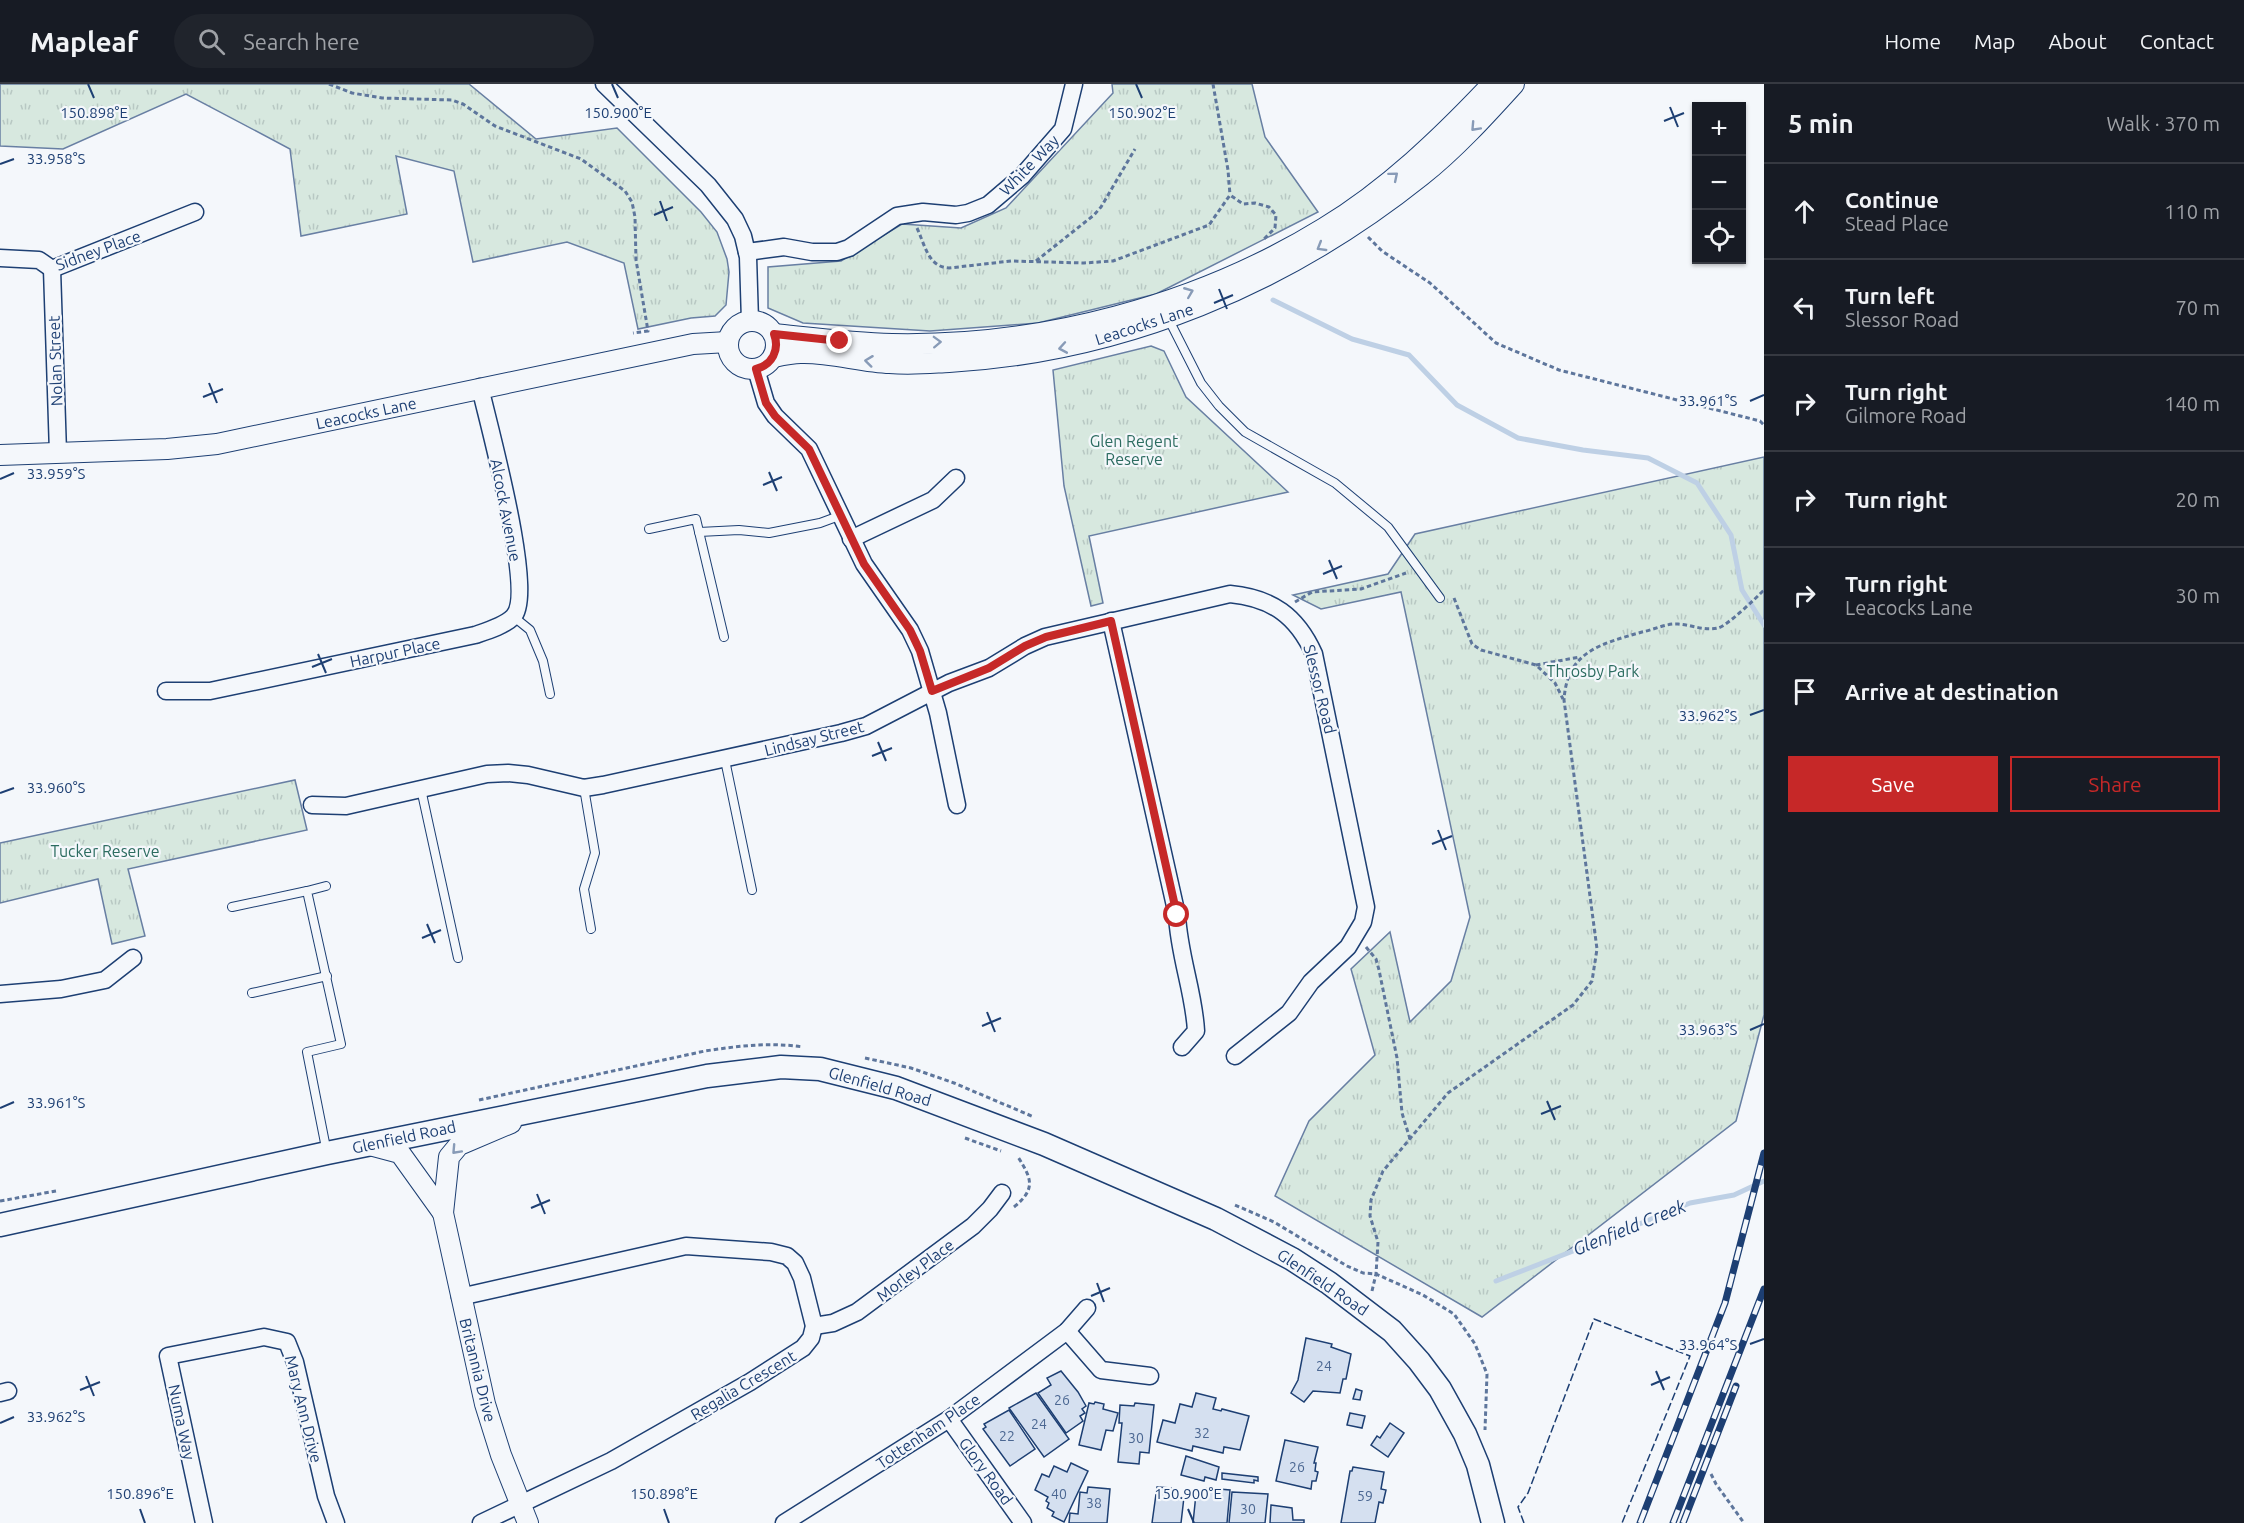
<!DOCTYPE html>
<html lang="en">
<head>
<meta charset="utf-8">
<style>
  body { margin:0; font-family:Ubuntu,sans-serif; background:#20242c; color:#f1f3f6 }
  .controls { position:absolute; right:18px; top:18px; display:grid; overflow:hidden; border-radius:0px; box-shadow:0 2px 4px #0004 }
  .controls button { width:54px; height:54px; display:grid; place-items:center; padding:0; border:0; border-bottom:2px solid #363941; background:#171b24; color:#f1f3f6; font:30px sans-serif }
  .stop { position:absolute; width:18px; height:18px; margin:-14px; border:4px solid #c62828; border-radius:50%; background:#fff }
  .stop.end { background:#c62828; border-color:#fff; box-shadow:0 2px 6px #0008 }
  .list { margin:0; padding:0; list-style:none }
  h2 { display:flex; justify-content:space-between; align-items:center; height:78px; margin:0; padding:0 24px; font-size:26px }
  h2 small { font-size:20px; font-weight:400; color:#9ea1a6 }
  .list li { display:grid; grid-template-columns:39px 1fr auto; gap:18px; align-items:center; box-sizing:border-box; height:96px; padding:0 24px; border-top:2px solid #363941 }
  .list b { display:block; font-size:22px; white-space:nowrap }
  .list p { margin:0; font-size:20px; white-space:nowrap; color:#9ea1a6 }
  .list em { font-size:20px; font-style:normal; color:#9ea1a6 }
  .actions { display:flex; gap:12px; padding:18px 24px }
  .actions a { flex:1; padding:14px 0; border:2px solid #c62828; border-radius:0px; text-align:center; font-size:21px; color:#c62828 }
  .actions .main { background:#c62828; color:#fff }
  .icon { flex:none; width:33px; height:33px; fill:none; stroke:currentColor; stroke-width:2; stroke-linecap:round; stroke-linejoin:round }
  .map { position:relative; flex:none; width:1764px; height:1439px; overflow:hidden }
  header { display:flex; align-items:center; gap:36px; box-sizing:border-box; height:84px; padding:0 30px; background:#171b24; border-bottom:2px solid #363941 }
  header strong { font-size:28px }
  nav { display:flex; gap:33px; margin-inline-start:auto; font-size:21px }
  .search { width:420px; height:54px; background:#20242c; display:flex; align-items:center; gap:15px; box-sizing:border-box; padding:0 21px; border-radius:33px; color:#9ea1a6; font-size:22px }
  main { display:flex }
  aside { flex:1; background:#171b24 }
  .map>svg:first-child { display:block }
</style>
</head>
<body>
<header>
<strong>Mapleaf</strong>
<div class="search"><svg class="icon" aria-label="search" viewBox="0 0 24 24"><circle cx="10" cy="10" r="6"/><path d="M15 15l6 6"/></svg>Search here</div>
<nav><a>Home</a><a>Map</a><a>About</a><a>Contact</a></nav>
</header>
<main>
<div class="map">
<svg width="1764" height="1439" viewBox="0 0 1764 1439">
  <defs>
    <pattern id="grass-tufts" width="24" height="20" patternUnits="userSpaceOnUse" patternTransform="scale(1.5)"><rect width="24" height="20" fill="#d7e8df"/><path d="M3 7l-1-3M5 7V3M7 7l1-3M15 17l-1-3M17 17v-4M19 17l1-3" fill="none" stroke="#b8c8c3"/></pattern>
  </defs>
  <rect width="100%" height="100%" fill="#f4f7fb"/>
  <!-- grass -->
  <g fill="url(#grass-tufts)" stroke="#687fa3" stroke-width="1.5">
    <path d="M0,0H469L536,55L617,44L701,128L717,148L727,175L729,188L726,221L715,232L691,234L638,245L624,179L567,158L473,178L454,87L396,72L407,130L301,152L290,65L186,10L63,65L0,62Z"/>
    <path d="M1112,0H1252L1265,53L1318,128L1156,210L1038,239L930,247L803,239L768,224V183L841,177L902,140L961,144L1006,124L1113,9Z"/>
    <path d="M1151,262L1164,267L1186,313L1288,408L1089,452L1103,519L1091,522L1064,402L1053,286Z"/>
    <path d="M1764,373V931L1736,1037L1482,1233L1275,1112L1309,1037L1375,971L1351,885L1390,848L1410,938L1451,897L1470,833L1401,508L1321,525L1293,511L1388,490L1415,450Z"/>
    <path d="M295,696L307,746L128,785L145,852L112,860L98,795L0,819V759Z"/>
  </g>
  <g fill="none" stroke-linecap="round" stroke-linejoin="round">
    <!-- stream -->
    <g stroke="#bed0e5" stroke-width="5">
      <path d="M1273,216L1352,255L1409,271L1457,321L1518,354L1583,366L1648,374L1697,399L1731,451L1742,506L1764,541"/>
      <path d="M1496,1197L1591,1160L1690,1119L1734,1111L1764,1097"/>
    </g>
  </g>
  <!-- building -->
  <g fill="#d5e0f0" stroke="#1d3f73" stroke-width="1.5">
    <path d="M1306,1254L1332,1260L1331,1263L1351,1270L1346,1295H1343L1340,1309L1313,1307L1304,1318L1291,1309L1298,1296Z"/>
    <path d="M1061,1287L1078,1308L1086,1322L1082,1325L1085,1329L1080,1332L1083,1337L1066,1349L1038,1309L1051,1301L1047,1294Z"/>
    <path d="M1356,1305L1362,1307L1360,1316L1353,1315Z"/>
    <path d="M1036,1309L1069,1355L1044,1373L1009,1324Z"/>
    <path d="M1196,1309L1216,1314L1213,1325L1221,1327L1222,1325L1249,1332L1240,1366L1224,1363L1223,1369L1193,1362L1192,1367L1157,1358L1163,1336L1175,1339L1180,1320L1192,1323Z"/>
    <path d="M1095,1318L1104,1320L1103,1325L1118,1329L1113,1347L1106,1346L1101,1366L1079,1361L1089,1319L1094,1320Z"/>
    <path d="M1135,1319L1154,1321L1149,1369L1140,1368L1139,1380L1118,1378L1122,1339H1119L1120,1321L1134,1322Z"/>
    <path d="M1009,1326L1035,1365L1010,1382L983,1345L986,1343L984,1340Z"/>
    <path d="M1350,1329L1365,1332L1362,1344L1347,1341Z"/>
    <path d="M1390,1339L1404,1349L1388,1373L1371,1361L1377,1352L1380,1354Z"/>
    <path d="M1285,1356L1318,1363L1314,1379H1316L1315,1387L1318,1388L1316,1397H1312L1311,1405L1276,1397Z"/>
    <path d="M1186,1372L1219,1383L1216,1396L1205,1393L1204,1397L1181,1391Z"/>
    <path d="M1071,1379L1088,1387L1064,1438L1052,1432L1054,1428L1047,1424L1049,1419L1046,1417L1048,1413L1035,1406L1042,1390L1049,1393L1054,1382L1067,1388Z"/>
    <path d="M1353,1383L1384,1388L1381,1405L1386,1406L1383,1419L1379,1418L1375,1439H1341L1350,1387H1352Z"/>
    <path d="M1222,1389L1258,1393V1397L1254,1396V1399L1222,1395Z"/>
    <path d="M1088,1403L1110,1405L1107,1439H1069L1070,1429L1078,1430L1080,1408L1087,1409Z"/>
    <path d="M1157,1403L1171,1404V1412L1184,1413L1181,1439H1152Z"/>
    <path d="M1207,1404L1230,1406L1227,1439H1193L1196,1410L1207,1411Z"/>
    <path d="M1232,1408L1268,1410L1265,1439H1229Z"/>
    <path d="M1271,1421L1292,1424L1293,1436H1304V1439H1270Z"/>
  </g>
  <g fill="none" stroke-linecap="round" stroke-linejoin="round">
    <!-- service casing -->
    <g stroke="#1d3f73" stroke-width="10">
      <g id="service">
        <path d="M1168,234L1201,299L1219,322L1245,348L1335,399L1388,443L1440,514"/>
        <path d="M649,445L696,435L724,553"/>
        <path d="M699,448L739,446L769,449L820,439L839,432"/>
        <path d="M514,533L530,546L543,577L550,610"/>
        <path d="M725,676L752,806"/>
        <path d="M584,704L595,769L584,805L591,845"/>
        <path d="M421,705L458,874"/>
        <path d="M326,802L307,807L341,960L307,968L327,1069"/>
        <path d="M232,823L307,807"/>
        <path d="M252,909L327,892"/>
      </g>
    </g>
    <!-- minor casing -->
    <g stroke="#1d3f73" stroke-width="19">
      <g id="minor">
        <path d="M604,0L708,101L735,135L743,152L748,173L750,237"/>
        <path d="M747,168L784,163L812,168H837L849,164L897,132L923,128L956,131L968,129L988,121L1022,92L1063,45L1074,0"/>
        <path d="M0,174L39,176L52,185L195,128"/>
        <path d="M52,185L58,369"/>
        <path d="M756,285L766,319L775,332L809,365L864,480L910,546L920,567L938,629L957,721"/>
        <path d="M851,455L933,416L956,394"/>
        <path d="M1111,537L1177,831C1179,872 1194,908 1196,947L1182,963"/>
        <path d="M166,607H210L475,551C487,547 504,542 513,533C536,510 488,339 480,303"/>
        <path d="M312,721L346,722L487,690L508,689L528,691L584,704L603,701L841,649L866,642L949,599L989,584L1025,562L1045,553L1230,510C1272,514 1297,532 1314,570L1366,823L1363,838L1348,863L1311,898L1289,929L1235,972"/>
        <path d="M0,910L61,905L105,896L133,874"/>
        <path d="M460,1213L686,1162L771,1168L787,1172L795,1179L802,1194L814,1242L811,1254L803,1264L750,1298L611,1377L481,1439"/>
        <path d="M814,1242L833,1239L857,1228L973,1142L990,1125L1002,1109"/>
        <path d="M1067,1247L1101,1286L1150,1292"/>
        <path d="M0,1309L8,1307"/>
        <path d="M949,1335L1023,1439"/>
        <path d="M204,1439L168,1272L264,1253L287,1258L295,1278L326,1412L336,1439"/>
        <path d="M784,1439L949,1335L1067,1247L1087,1224"/>
      </g>
    </g>
    <!-- tertiary casing -->
    <g stroke="#1d3f73" stroke-width="22">
      <g id="tertiary">
        <circle cx="752" cy="261" r="24"/>
        <path d="M774,250C813,254 852,259 892,260C1041,263 1197,222 1324,144C1387,106 1442,53 1492,0"/>
        <path d="M774,273C783,271 792,269 801,269C830,268 861,278 890,279C910,281 930,279 949,278C1123,268 1286,200 1421,92C1455,65 1485,32 1514,0"/>
        <path d="M0,371L167,365L217,360L693,260L728,258"/>
        <path d="M511,1039L459,1061L449,1073L443,1129L485,1320L501,1371L528,1439"/>
        <path d="M370,1061L400,1069L443,1129"/>
      </g>
    </g>
    <!-- secondary casing -->
    <g stroke="#1d3f73" stroke-width="25">
      <path id="secondary" d="M0,1141L327,1069L707,992L781,983L820,985L896,1004L1044,1060L1216,1135L1292,1175L1329,1199L1392,1247L1419,1277L1440,1305L1465,1350L1478,1381L1493,1439"/>
    </g>
    <!-- path -->
    <g stroke="#5e769c" stroke-width="3" stroke-dasharray="4.5 3" stroke-linecap="butt">
      <path d="M329,0L352,9L382,14L452,16L463,20L495,42L581,75L625,107L632,118L635,133L636,176L648,247L633,249"/>
      <path d="M1213,0L1228,86L1230,111"/>
      <path d="M917,144C925,161 928,183 949,184L1011,177L1084,179L1113,177L1209,141L1230,111L1243,120L1255,119L1269,123L1276,131L1275,144L1264,155"/>
      <path d="M1368,153L1382,167L1430,199L1496,259L1559,286L1760,337L1764,341"/>
      <path d="M1036,177L1094,131L1101,123L1135,65"/>
      <path d="M1454,514L1472,560L1481,566L1536,581L1555,599L1563,615"/>
      <path d="M1295,518L1312,508L1361,505L1406,489"/>
      <path d="M1536,581L1580,573"/>
      <path d="M1366,863L1376,875L1379,886L1397,974L1402,1029L1410,1055"/>
      <path d="M865,974L911,984L954,999L1034,1033"/>
      <path d="M479,1016L705,967C738,962 769,958 803,963"/>
      <path d="M965,1054L1001,1067"/>
      <path d="M0,1117L56,1107"/>
      <path d="M1235,1121L1274,1138L1347,1182L1363,1189L1376,1190L1423,1211L1454,1230L1475,1260L1487,1290L1485,1346"/>
      <path d="M1014,1123C1036,1105 1032,1095 1018,1073"/>
      <path d="M1372,1207L1376,1190L1378,1158L1370,1132L1371,1116L1383,1087L1448,1009L1573,921L1592,897L1597,865L1564,616C1567,567 1601,560 1642,548C1653,546 1667,539 1678,540C1692,541 1704,547 1718,544C1727,542 1756,514 1764,506"/>
      <path d="M1711,1390L1716,1400L1744,1439"/>
    </g>
    <!-- service -->
    <use href="#service" stroke="#f4f7fb" stroke-width="8"/>
    <!-- minor -->
    <use href="#minor" stroke="#f4f7fb" stroke-width="16"/>
    <!-- tertiary -->
    <use href="#tertiary" stroke="#f4f7fb" stroke-width="20"/>
    <!-- secondary -->
    <use href="#secondary" stroke="#f4f7fb" stroke-width="22"/>
    <!-- rail casing -->
    <g stroke="#1d3f73" stroke-width="7">
      <g id="rail">
        <path d="M1640,1439L1725,1219L1764,1069"/>
        <path d="M1673,1439L1764,1205"/>
        <path d="M1683,1439L1736,1302"/>
      </g>
    </g>
    <!-- rail -->
    <use href="#rail" stroke="#f4f7fb" stroke-width="4.5" stroke-dasharray="14" stroke-linecap="butt"/>
    <!-- fence -->
    <path stroke="#1d3f73" stroke-width="1.5" stroke-dasharray="8 3" stroke-linecap="butt" d="M1524,1439L1518,1423L1528,1409L1594,1235L1690,1272L1622,1439"/>
  </g>
  <!-- one-way arrows -->
  <defs><path id="oneway-chevron" d="M-2-3.5L2.5 0L-2 3.5" fill="none" stroke-width="1.6" stroke-linecap="round" stroke-linejoin="round" transform="scale(1.5)"/></defs>
  <g stroke="#889bb7">
    <use href="#oneway-chevron" transform="translate(1475 43) rotate(133)"/>
    <use href="#oneway-chevron" transform="translate(1394 92) rotate(-40)"/>
    <use href="#oneway-chevron" transform="translate(1321 163) rotate(149)"/>
    <use href="#oneway-chevron" transform="translate(1189 208) rotate(-22)"/>
    <use href="#oneway-chevron" transform="translate(937 258) rotate(-2)"/>
    <use href="#oneway-chevron" transform="translate(1063 264) rotate(170)"/>
    <use href="#oneway-chevron" transform="translate(869 277) rotate(-173)"/>
    <use href="#oneway-chevron" transform="translate(456 1066) rotate(133)"/>
  </g>
  <g fill="none" stroke-linecap="round" stroke-linejoin="round">
    <!-- route -->
    <path stroke="#c62828" stroke-width="8" d="M840,257L774,250C780,266 772,281 756,285L766,319L775,332L809,365L864,480L910,546L920,567L932,607L989,584L1025,562L1046,553L1111,537L1177,831"/>
  </g>
  <!-- ticks -->
  <path fill="none" stroke="#1d3f73" stroke-width="2" d="M88,0L94,14M612,0L618,14M1136,0L1142,14M1670,23L1678,43M1664,37L1684,29M0,80L14,75M660,117L667,137M654,131L673,123M1219,205L1227,225M1214,219L1233,211M209,299L217,319M203,313L223,305M1750,317L1764,311M769,388L777,407M0,395L14,389M763,401L782,393M1329,476L1337,495M1323,490L1342,482M318,570L326,589M312,583L332,575M1750,631L1764,626M878,658L886,677M872,672L892,664M0,709L14,704M1438,746L1446,766M1432,760L1452,752M427,840L435,859M422,854L441,846M987,928L995,948M982,942L1001,934M1750,946L1764,940M1547,1017L1555,1036M0,1024L14,1018M1541,1030L1561,1022M537,1110L545,1130M531,1124L550,1116M1097,1199L1104,1218M1091,1212L1110,1204M1750,1260L1764,1255M1656,1287L1664,1306M86,1292L94,1312M1651,1301L1670,1293M80,1306L100,1298M0,1339L14,1333M140,1425L145,1439M664,1425L669,1439M1188,1425L1194,1439"/>
  <g text-anchor="middle" dominant-baseline="central" stroke-width="4.5" stroke-linejoin="round" paint-order="stroke">
    <!-- number labels -->
    <g font-size="14" fill="#4b6792">
      <text x="1324" y="1282">24</text>
      <text x="1062" y="1316">26</text>
      <text x="1039" y="1340">24</text>
      <text x="1202" y="1349">32</text>
      <text x="1007" y="1352">22</text>
      <text x="1136" y="1354">30</text>
      <text x="1297" y="1383">26</text>
      <text x="1059" y="1410">40</text>
      <text x="1365" y="1412">59</text>
      <text x="1094" y="1419">38</text>
      <text x="1248" y="1425">30</text>
    </g>
    <!-- street labels -->
    <g font-size="16" fill="#1d3f73" stroke="#f4f7fb">
      <text transform="translate(1029 81) rotate(-46)">White Way</text>
      <text transform="translate(98 166) rotate(-20)">Sidney Place</text>
      <text transform="translate(1144 240) rotate(-18)">Leacocks Lane</text>
      <text transform="translate(55 277) rotate(-92)">Nolan Street</text>
      <text transform="translate(366 329) rotate(-12)">Leacocks Lane</text>
      <text transform="translate(506 426) rotate(79)">Alcock Avenue</text>
      <text transform="translate(395 568) rotate(-12)">Harpur Place</text>
      <text transform="translate(1320 605) rotate(76)">Slessor Road</text>
      <text transform="translate(814 654) rotate(-14)">Lindsay Street</text>
      <text transform="translate(880 1002) rotate(16)">Glenfield Road</text>
      <text transform="translate(404 1053) rotate(-12)">Glenfield Road</text>
      <text transform="translate(915 1186) rotate(-37)">Morley Place</text>
      <text transform="translate(1323 1198) rotate(34)">Glenfield Road</text>
      <text transform="translate(478 1286) rotate(76)">Britannia Drive</text>
      <text transform="translate(743 1301) rotate(-31)">Regalia Crescent</text>
      <text transform="translate(304 1325) rotate(76)">Mary Ann Drive</text>
      <text transform="translate(182 1338) rotate(78)">Numa Way</text>
      <text transform="translate(928 1347) rotate(-34)">Tottenham Place</text>
      <text transform="translate(986 1387) rotate(54)">Glory Road</text>
    </g>
    <!-- park labels -->
    <g font-size="16" fill="#2c6c60" stroke="#f4f7fb">
      <text x="1134" y="357">Glen Regent<tspan x="1134" dy="18">Reserve</tspan></text>
      <text x="1593" y="587">Throsby Park</text>
      <text x="105" y="767">Tucker Reserve</text>
    </g>
    <!-- water labels -->
    <g font-size="18" font-style="italic" fill="#1d3f73" stroke="#f4f7fb">
      <text transform="translate(1629 1143) rotate(-22)">Glenfield Creek</text>
    </g>
  </g>
  <g font-size="15" text-anchor="middle" fill="#1d3f73" stroke="#f4f7fb" stroke-width="4.5" stroke-linejoin="round" paint-order="stroke">
    <text x="1142" y="34">150.902°E</text>
    <text x="94" y="34">150.898°E</text>
    <text x="618" y="34">150.900°E</text>
    <text x="56" y="80">33.958°S</text>
    <text x="1708" y="322">33.961°S</text>
    <text x="56" y="395">33.959°S</text>
    <text x="1708" y="637">33.962°S</text>
    <text x="56" y="709">33.960°S</text>
    <text x="1708" y="951">33.963°S</text>
    <text x="56" y="1024">33.961°S</text>
    <text x="1708" y="1266">33.964°S</text>
    <text x="56" y="1338">33.962°S</text>
    <text x="140" y="1415">150.896°E</text>
    <text x="664" y="1415">150.898°E</text>
    <text x="1188" y="1415">150.900°E</text>
  </g>
</svg>
<div class="controls">
<button>+</button>
<button>−</button>
<button><svg class="icon" aria-label="locate" viewBox="0 0 24 24"><circle cx="12" cy="12" r="6"/><path d="M12 2v4M12 18v4M2 12h4M18 12h4"/></svg></button>
</div>
<div class="stop" style="left:1177px;top:831px"></div>
<div class="stop end" style="left:840px;top:257px"></div>
</div>
<aside>
<h2>5 min<small>Walk · 370 m</small></h2>
<ul class="list">
<li><svg class="icon" aria-label="ahead" viewBox="0 0 24 24"><path d="M12 20V5M6 11l6-6 6 6"/></svg><div><b>Continue</b><p>Stead Place</p></div><em>110 m</em></li>
<li><svg class="icon" aria-label="left" viewBox="0 0 24 24"><path d="M17 20v-9H6M10 6l-5 5 5 5"/></svg><div><b>Turn left</b><p>Slessor Road</p></div><em>70 m</em></li>
<li><svg class="icon" aria-label="right" viewBox="0 0 24 24"><path d="M7 20v-9h11M14 6l5 5-5 5"/></svg><div><b>Turn right</b><p>Gilmore Road</p></div><em>140 m</em></li>
<li><svg class="icon" aria-label="right" viewBox="0 0 24 24"><path d="M7 20v-9h11M14 6l5 5-5 5"/></svg><div><b>Turn right</b></div><em>20 m</em></li>
<li><svg class="icon" aria-label="right" viewBox="0 0 24 24"><path d="M7 20v-9h11M14 6l5 5-5 5"/></svg><div><b>Turn right</b><p>Leacocks Lane</p></div><em>30 m</em></li>
<li><svg class="icon" aria-label="arrive" viewBox="0 0 24 24"><path d="M6 21V4h12l-3 4 3 4H6"/></svg><div><b>Arrive at destination</b></div></li>
</ul>
<div class="actions"><a class="main">Save</a><a>Share</a></div>
</aside>
</main>
</body>
</html>
